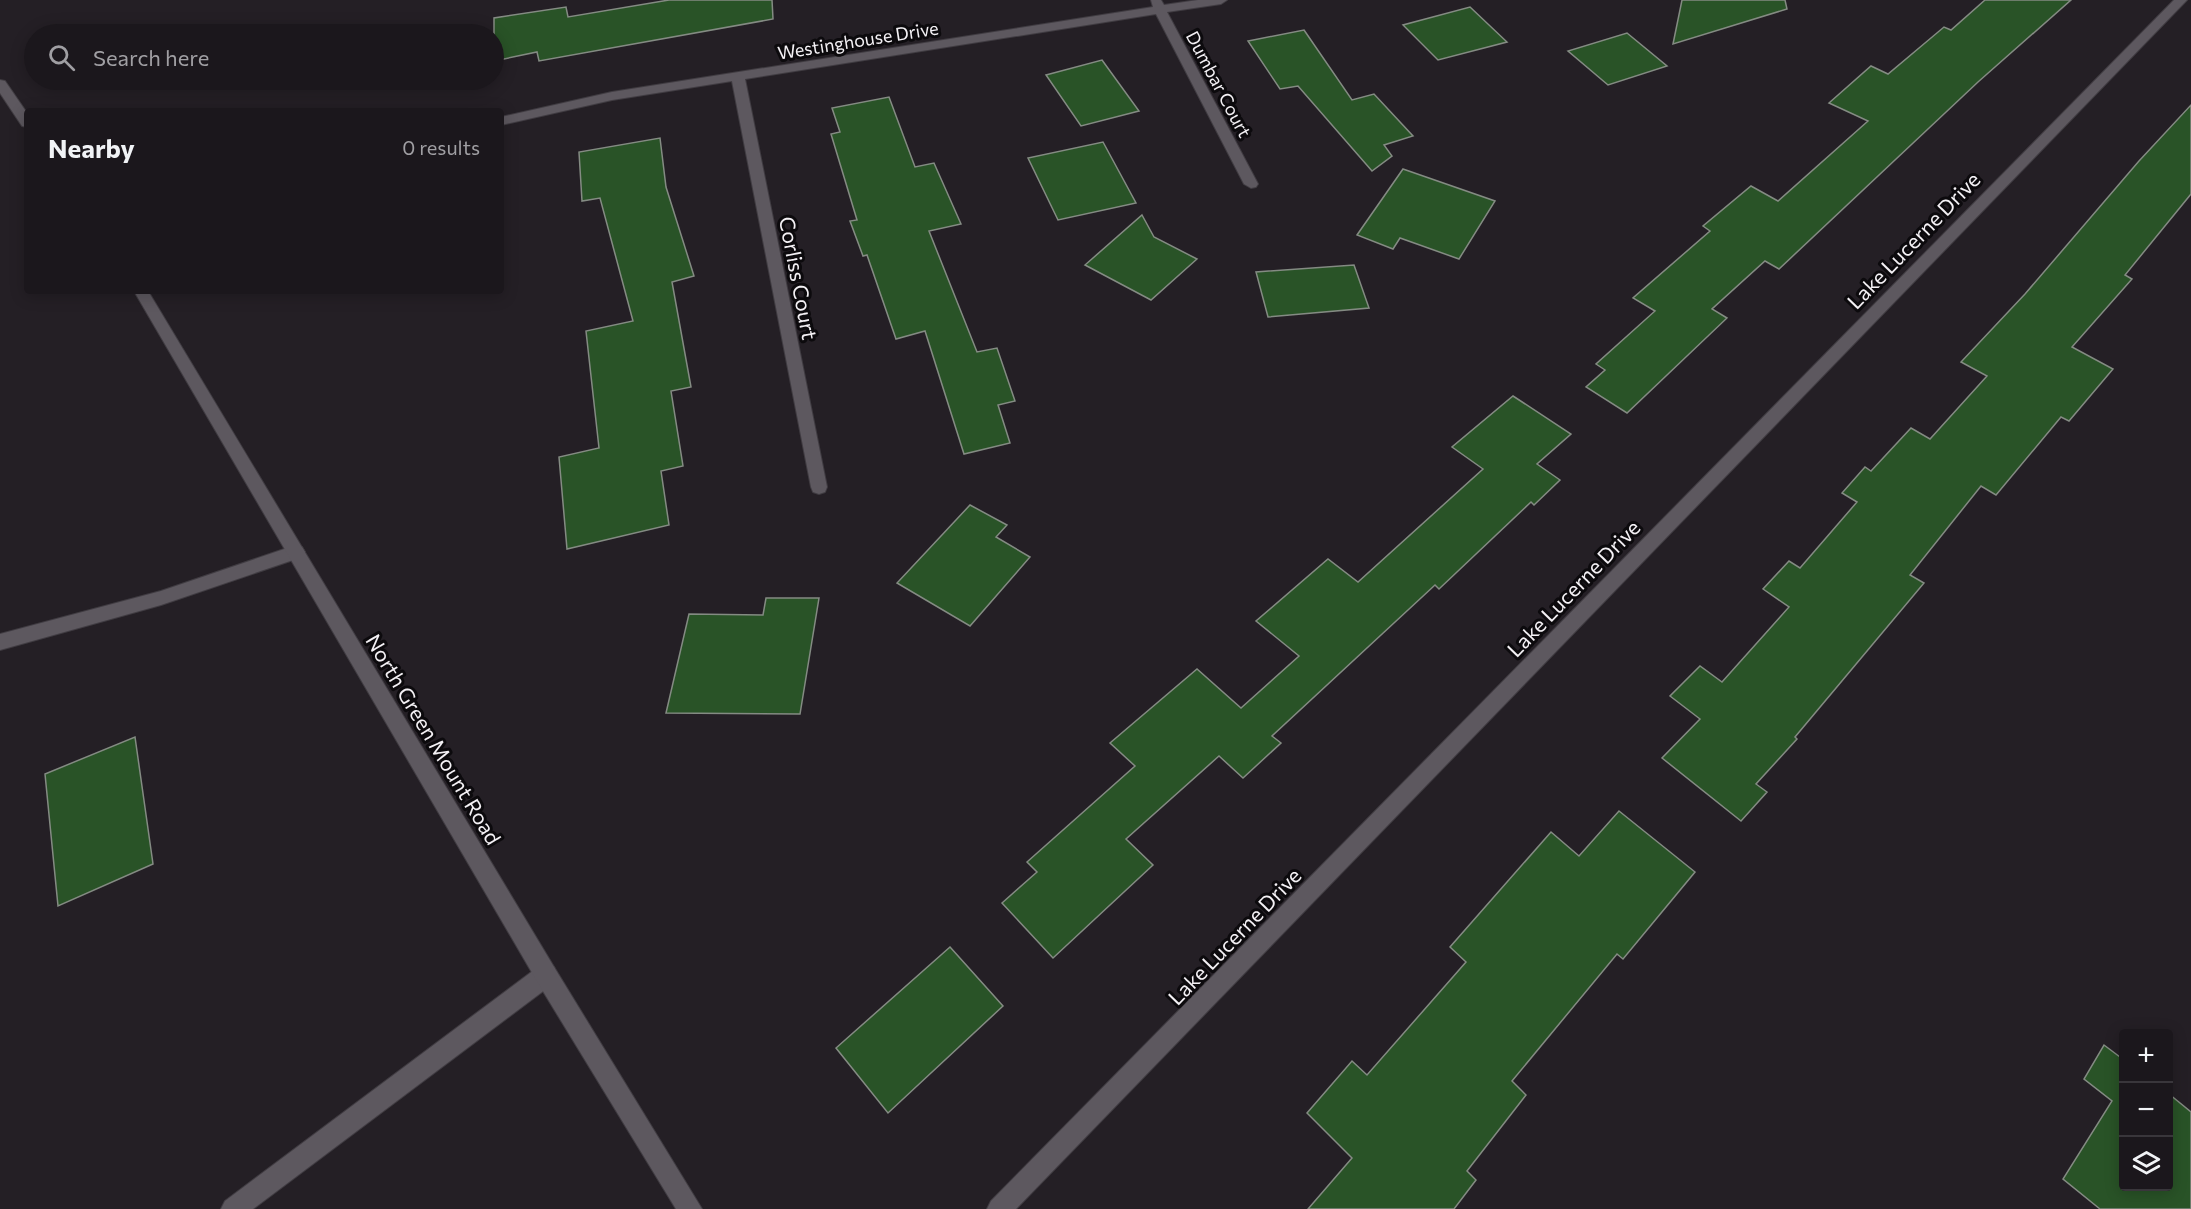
<!DOCTYPE html>
<html lang="en">
<head>
<meta charset="utf-8">
<style>
  body { margin:0; font-family:Commissioner,sans-serif; background:#242025; color:#f1f3f6 }
  .controls { position:absolute; right:18px; bottom:18px; display:grid; overflow:hidden; border-radius:6px; box-shadow:0 3px 15px #0003 }
  .controls button { width:54px; height:54px; display:grid; place-items:center; padding:0; border:0; border-bottom:2px solid #39363b; background:#1b171c; color:#f1f3f6; font:30px sans-serif }
  .list { margin:0; padding:0; list-style:none }
  h2 { display:flex; justify-content:space-between; align-items:center; height:78px; margin:0; padding:0 24px; font-size:26px }
  h2 small { font-size:20px; font-weight:400; color:#a09fa3 }
  .icon { flex:none; width:33px; height:33px; fill:none; stroke:currentColor; stroke-width:2; stroke-linecap:round; stroke-linejoin:round }
  .map { position:relative; flex:none; width:2191px; height:1209px; overflow:hidden }
  .search { position:absolute; background:#1b171c; box-shadow:0 3px 15px #0003; left:24px; top:24px; width:480px; height:66px; display:flex; align-items:center; gap:15px; box-sizing:border-box; padding:0 21px; border-radius:33px; color:#a09fa3; font-size:22px }
  .panel { position:absolute; background:#1b171c; box-shadow:0 3px 15px #0003; left:24px; top:108px; width:480px; height:186px; border-radius:6px }
  .map>svg:first-child { display:block }
</style>
</head>
<body>
<div class="map">
<svg width="2191" height="1209" viewBox="0 0 2191 1209">
  <rect width="100%" height="100%" fill="#241f25"/>
  <!-- building -->
  <g fill="#295327" stroke="#848b83" stroke-width="1.5">
    <path d="M669,0H772L773,19L539,61L537,52L494,61V18L566,7L568,17Z"/>
    <path d="M1682,0H1785L1787,9L1673,44Z"/>
    <path d="M1985,0H2071L1978,82L1779,269L1765,261L1712,309L1727,318L1627,413L1586,387L1605,370L1596,364L1655,311L1633,298L1710,231L1703,226L1751,186L1778,201L1868,121L1829,103L1871,66L1888,74L1944,27L1951,30Z"/>
    <path d="M1470,7L1507,42L1438,60L1403,25Z"/>
    <path d="M1304,30L1352,100L1374,94L1413,136L1384,145L1392,156L1372,171L1298,86L1280,89L1248,41Z"/>
    <path d="M1627,33L1667,66L1608,85L1568,51Z"/>
    <path d="M1102,60L1139,111L1081,126L1046,75Z"/>
    <path d="M889,97L915,167L934,163L961,224L929,231L977,352L997,348L1015,401L998,405L1010,443L964,454L925,331L896,339L867,255L863,256L850,221L857,220L831,134L840,132L832,108Z"/>
    <path d="M2191,105V194L2125,275L2132,279L2072,347L2113,369L2069,421L2061,417L1996,495L1981,486L1910,575L1924,583L1795,737L1797,739L1756,784L1767,792L1741,821L1662,758L1700,719L1670,696L1700,666L1722,682L1789,607L1763,589L1789,561L1800,568L1857,502L1842,493L1865,467L1871,471L1911,428L1930,439L1987,376L1961,362L2025,294L2139,161Z"/>
    <path d="M660,138L666,187L694,276L672,282L691,387L671,391L683,466L661,471L669,525L567,549L559,457L599,448L586,331L633,321L600,198L582,201L579,152Z"/>
    <path d="M1103,142L1136,203L1058,220L1028,158Z"/>
    <path d="M1403,169L1495,201L1459,259L1400,238L1393,249L1357,235Z"/>
    <path d="M1142,215L1154,237L1197,259L1151,300L1085,265Z"/>
    <path d="M1354,265L1369,308L1268,317L1256,272Z"/>
    <path d="M1513,396L1571,434L1537,464L1560,480L1534,505L1531,502L1439,589L1435,585L1272,736L1281,743L1243,778L1219,756L1126,839L1153,865L1053,958L1002,903L1037,872L1027,862L1135,766L1110,743L1197,669L1241,708L1299,656L1256,621L1328,559L1358,582L1483,469L1452,447Z"/>
    <path d="M970,505L1007,525L996,537L1030,557L970,626L897,583Z"/>
    <path d="M766,598H819L800,714L666,713L689,614L763,615Z"/>
    <path d="M135,737L153,864L58,906L45,774Z"/>
    <path d="M1619,811L1695,872L1623,959L1617,954L1512,1081L1526,1095L1467,1171L1476,1180L1454,1209H1308L1352,1158L1307,1113L1352,1061L1367,1075L1466,962L1450,947L1551,832L1579,856Z"/>
    <path d="M950,947L1003,1006L888,1113L836,1048Z"/>
    <path d="M2104,1045L2124,1060V1186H2169V1094L2191,1112V1209H2100L2063,1179L2112,1101L2084,1079Z"/>
  </g>
  <g fill="none" stroke-linecap="round" stroke-linejoin="round">
    <!-- lane casing -->
    <g stroke="#403c42" stroke-width="2">
      <g id="lane">
        <path d="M296,545L302,547L305,552L302,557L161,605L0,650V634L161,591Z"/>
        <path d="M546,964L554,967L557,975L554,983L253,1209H221L225,1201L538,967Z"/>
      </g>
    </g>
    <!-- street casing -->
    <g stroke="#403c42" stroke-width="2">
      <g id="street">
        <path d="M1151,0H1161L1164,5L1198,0H1227L1221,4L1167,12L1258,184L1256,187L1251,188L1244,184L1156,14L745,79L827,487L825,492L819,494L813,492L811,487L732,81L612,100L501,125V117L612,92L1153,7Z"/>
        <path d="M2174,0H2187L1016,1209H987L991,1201Z"/>
      </g>
    </g>
    <!-- secondary casing -->
    <g stroke="#403c42" stroke-width="2">
      <g id="secondary">
        <path d="M0,80L5,81L27,113V127L22,126L0,93Z"/>
        <path d="M134,291H148L554,967L702,1209H676L538,983Z"/>
      </g>
    </g>
    <!-- lane -->
    <use href="#lane" fill="#5d585f" fill-rule="evenodd"/>
    <!-- street -->
    <use href="#street" fill="#5d585f" fill-rule="evenodd"/>
    <!-- secondary -->
    <use href="#secondary" fill="#5d585f" fill-rule="evenodd"/>
  </g>
  <g text-anchor="middle" dominant-baseline="central" stroke-width="6" stroke-linejoin="round" paint-order="stroke">
    <!-- far-street labels -->
    <g font-size="18" fill="#f4f1f5" stroke="#0c0a0d">
      <text transform="translate(858 40) rotate(-9)">Westinghouse Drive</text>
      <text transform="translate(1219 84) rotate(62)">Dumbar Court</text>
    </g>
    <!-- street labels -->
    <g font-size="21" fill="#f4f1f5" stroke="#0c0a0d">
      <text transform="translate(1913 240) rotate(-46)">Lake Lucerne Drive</text>
      <text transform="translate(799 278) rotate(79)">Corliss Court</text>
      <text transform="translate(1573 588) rotate(-46)">Lake Lucerne Drive</text>
      <text transform="translate(434 739) rotate(59)">North Green Mount Road</text>
      <text transform="translate(1234 936) rotate(-46)">Lake Lucerne Drive</text>
    </g>
  </g>
</svg>
<div class="controls">
<button>+</button>
<button>−</button>
<button><svg class="icon" aria-label="layers" viewBox="0 0 24 24"><path d="M12 4l9 5-9 5-9-5zM3 14l9 5 9-5"/></svg></button>
</div>
<div class="search"><svg class="icon" aria-label="search" viewBox="0 0 24 24"><circle cx="10" cy="10" r="6"/><path d="M15 15l6 6"/></svg>Search here</div>
<section class="panel">
<h2>Nearby<small>0 results</small></h2>
<ul class="list">
</ul>
</section>
</div>
</body>
</html>
